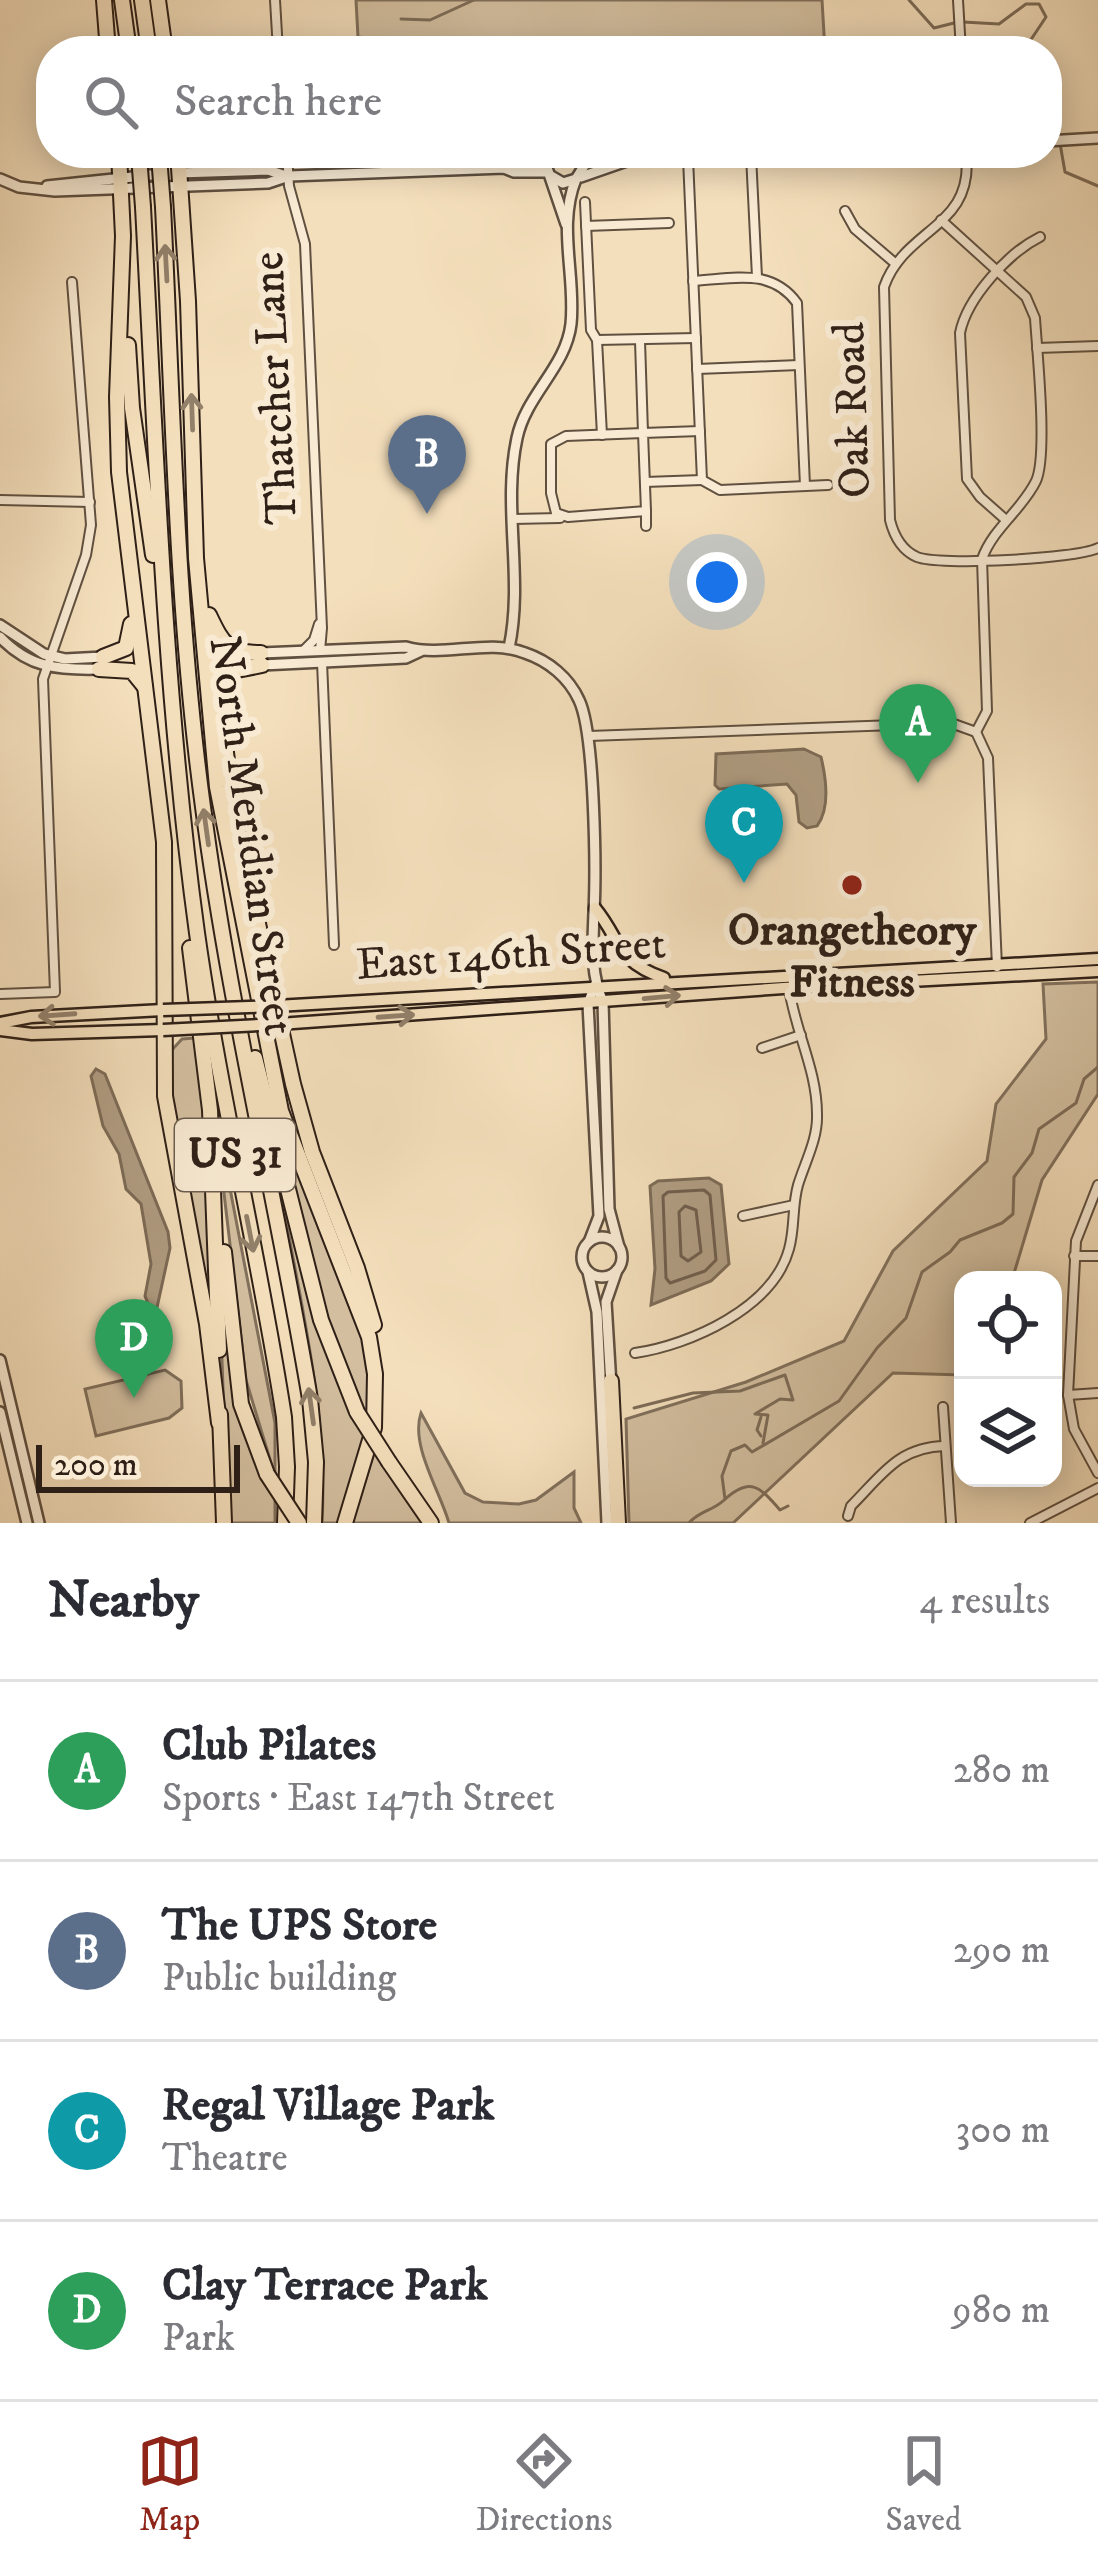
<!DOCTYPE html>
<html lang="en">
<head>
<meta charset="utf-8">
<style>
  body { margin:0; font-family:"IM FELL DW Pica",serif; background:#f7f7f7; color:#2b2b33 }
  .controls { position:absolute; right:36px; bottom:36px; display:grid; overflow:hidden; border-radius:24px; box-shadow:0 6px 30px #0003 }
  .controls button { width:108px; height:108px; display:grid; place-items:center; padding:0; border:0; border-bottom:3px solid #e1e1e2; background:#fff; color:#2b2b33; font:60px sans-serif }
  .scale { position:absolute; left:36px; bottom:30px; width:204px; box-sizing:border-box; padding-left:12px; border:6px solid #2f2017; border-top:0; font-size:33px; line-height:42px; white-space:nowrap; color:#2f2017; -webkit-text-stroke:9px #f8ead3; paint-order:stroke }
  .you { position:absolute; left:717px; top:582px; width:42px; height:42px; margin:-30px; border:9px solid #fff; border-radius:50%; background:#1a73e8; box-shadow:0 0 0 18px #1a73e833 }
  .badge { display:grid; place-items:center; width:78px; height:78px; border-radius:50%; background:#8f2418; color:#fff; font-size:39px; font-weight:700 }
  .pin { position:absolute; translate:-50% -99px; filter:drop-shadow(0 3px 6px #0008) }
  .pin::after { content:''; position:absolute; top:63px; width:42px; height:36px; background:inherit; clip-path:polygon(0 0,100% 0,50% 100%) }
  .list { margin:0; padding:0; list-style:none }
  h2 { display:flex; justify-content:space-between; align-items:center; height:156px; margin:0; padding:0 48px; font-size:51px }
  h2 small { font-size:39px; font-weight:400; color:#7c7c81 }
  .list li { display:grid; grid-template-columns:78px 1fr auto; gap:36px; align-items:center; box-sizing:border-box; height:180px; padding:0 48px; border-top:3px solid #e1e1e2 }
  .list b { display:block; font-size:45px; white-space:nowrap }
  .list p { margin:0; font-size:39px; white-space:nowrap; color:#7c7c81 }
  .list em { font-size:39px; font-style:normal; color:#7c7c81 }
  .icon { flex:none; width:66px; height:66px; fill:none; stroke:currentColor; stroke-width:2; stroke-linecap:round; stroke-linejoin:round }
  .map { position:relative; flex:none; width:1098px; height:1523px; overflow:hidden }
  .search { position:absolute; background:#fff; box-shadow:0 6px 30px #0003; left:36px; right:36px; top:36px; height:132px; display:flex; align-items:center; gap:30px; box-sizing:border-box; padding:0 42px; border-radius:48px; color:#7c7c81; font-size:45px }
  .sheet { height:876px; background:#fff }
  nav { display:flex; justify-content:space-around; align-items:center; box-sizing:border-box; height:168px; border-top:3px solid #e1e1e2; background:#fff; font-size:33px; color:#7c7c81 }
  nav a { display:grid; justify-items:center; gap:6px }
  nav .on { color:#8f2418 }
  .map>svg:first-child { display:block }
</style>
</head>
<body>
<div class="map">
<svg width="1098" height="1523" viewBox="0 0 1098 1523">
  <rect width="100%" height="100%" fill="#f4dfbc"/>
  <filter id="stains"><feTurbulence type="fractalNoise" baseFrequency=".00167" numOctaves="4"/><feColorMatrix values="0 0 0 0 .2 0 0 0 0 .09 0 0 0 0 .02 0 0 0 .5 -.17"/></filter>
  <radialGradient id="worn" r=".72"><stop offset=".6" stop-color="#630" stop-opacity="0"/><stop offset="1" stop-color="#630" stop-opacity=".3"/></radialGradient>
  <!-- green -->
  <g fill="#d3bfa0" stroke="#81705c" stroke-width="3">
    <path d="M356,0H822L825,51H414L405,42L358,37Z"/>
    <path d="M1098,982V1094L1042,1180L1012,1280H963V1375L893,1373L733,1523H629L626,1419L746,1382L844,1341L893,1251L987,1161L996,1104L1046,1039L1043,984Z"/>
    <path d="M195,1038L203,1100L212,1282L203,1283L172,1120L170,1052L182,1039Z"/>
    <path d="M213,1100L275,1423V1523H228L220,1307L240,1420L263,1476L272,1466L246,1380Z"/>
    <path d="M287,1146C313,1209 375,1323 371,1389C368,1436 353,1478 339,1523H322C328,1415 302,1310 283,1204L286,1203L319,1331L350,1410L365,1413L325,1313L282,1147Z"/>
    <path d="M165,1370L181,1381L182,1408L169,1418L96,1436L85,1389Z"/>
    <path d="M421,1413L465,1493L483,1502L519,1504L536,1500L574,1472V1508L581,1523H449C440,1491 410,1445 421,1413Z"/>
    <path d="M375,1450L426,1523H352Z"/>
  </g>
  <!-- water -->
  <g fill="#b19e84" stroke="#7d6c58" stroke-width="3">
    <path d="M804,749L821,757C826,778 830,809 817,826L807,828L799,822L796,795L787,784L719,789L715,785L716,754Z"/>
    <path d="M96,1069L105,1074L168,1232L170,1248L156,1312L152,1313L145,1296L151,1264L141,1204L126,1189L119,1154L103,1126L91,1076Z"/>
    <path d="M709,1178L721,1185L729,1264L711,1281L651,1305L655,1269L650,1186L658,1181Z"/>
  </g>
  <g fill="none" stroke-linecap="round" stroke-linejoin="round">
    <!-- shore -->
    <g stroke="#705f4e" stroke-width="3">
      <path d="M704,1190L710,1195L716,1260L705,1271L670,1283L666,1278L663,1196L668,1192Z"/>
      <path d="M685,1206L696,1210L701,1252L688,1261L681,1256L679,1212Z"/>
    </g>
    <!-- stream -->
    <g stroke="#7d6c58" stroke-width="3">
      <path d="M909,0L934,28L954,23"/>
      <path d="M401,19L430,20L474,0"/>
      <path d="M963,22L999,24L1026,4H1039L1046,17L1030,41L1032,51"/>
      <path d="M1047,69L1065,172L1098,186"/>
      <path d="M634,1408L693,1393L740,1391L785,1375L793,1400L780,1399L755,1414L768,1415L763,1443"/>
      <path d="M761,1417L757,1430L761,1436"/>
      <path d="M725,1499L722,1476L731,1451L745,1445L752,1452L839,1401L877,1348L906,1318L922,1272L950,1252L960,1240L1002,1223L1013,1214L1014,1177L1032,1153L1039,1129L1076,1103L1084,1079L1098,1067"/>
      <path d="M689,1523C699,1511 712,1511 723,1501C750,1476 759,1486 780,1510L788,1506"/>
    </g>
    <!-- minor casing -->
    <g stroke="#605040" stroke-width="12">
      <g id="minor">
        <path d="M275,0L278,51"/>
        <path d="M958,0L961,51"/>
        <path d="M287,153L289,186L305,244L322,628L320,651"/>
        <path d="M966,153C975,228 905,227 884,287L890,520C894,536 901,550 917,557C939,566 1076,559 1098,548"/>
        <path d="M751,155L757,277"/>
        <path d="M688,158L702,480L720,490L828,485"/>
        <path d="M585,202L591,330L597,340L602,435"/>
        <path d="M845,211L855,229L896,264"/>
        <path d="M941,220L1026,297L1035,318C1037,351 1048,455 1036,481C1022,510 993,528 982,559L987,711L976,732"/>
        <path d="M586,226L669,223"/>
        <path d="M693,281C732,279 771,267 797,303L805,486"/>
        <path d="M597,340L696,338"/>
        <path d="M640,341L643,433L566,436L551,444V493L556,513L568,517L646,511L643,433L700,431"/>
        <path d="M1037,348L1098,346"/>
        <path d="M697,369L799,365"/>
        <path d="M645,482L702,480"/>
        <path d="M0,500L90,502"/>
        <path d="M646,511V526"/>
        <path d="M513,519L560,518"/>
        <path d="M1006,520L980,497L967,479L960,333C967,298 1008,253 1040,237"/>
        <path d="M304,650L314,640L319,624"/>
        <path d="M322,662L334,945"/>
        <path d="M976,732L988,758L997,967"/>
        <path d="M589,736L951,723L976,732"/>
        <path d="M0,994L55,992L43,679L86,555L91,525L72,282"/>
        <path d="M762,1048L801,1035"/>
        <path d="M1098,1185L1076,1241L1068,1395L1074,1429L1098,1473"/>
        <path d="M743,1216L794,1205"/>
        <path d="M1074,1256H1098"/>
        <path d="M635,1353C690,1345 773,1308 789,1249C795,1228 792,1206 798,1185C805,1162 818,1139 817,1114C817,1070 795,1031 789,988"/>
        <path d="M1068,1395L1098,1393"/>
        <path d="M943,1407L951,1523"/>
        <path d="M848,1516L851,1506C882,1475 898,1447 945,1446"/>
        <path d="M1030,1523L1098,1488"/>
      </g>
    </g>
    <!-- tertiary casing -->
    <g stroke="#605040" stroke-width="14">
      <g id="tertiary">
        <path d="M1047,141L1098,138"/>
        <path d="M551,153L547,168L566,224"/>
        <path d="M580,154L627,161L794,153"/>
        <path d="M504,168L513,162L550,154"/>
        <path d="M178,173L268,170L286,176"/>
        <path d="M551,176L563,183L576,179L584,166L580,153"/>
        <path d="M581,177L627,161"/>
        <path d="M0,179L19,187L55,191L268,183L289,176L504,168L514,172H548"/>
        <path d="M47,186L161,174"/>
        <path d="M0,625L44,654L65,659L103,657"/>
        <path d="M0,637C29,668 58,670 99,669"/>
        <path d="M509,648C524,578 502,507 517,438C526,395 566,367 571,324C576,275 557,226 576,179"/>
        <path d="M261,653L406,647C445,658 487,638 525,653C549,661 569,678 579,700C595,733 596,871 594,912C593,943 590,973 603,1002L609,1209L619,1247"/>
        <path d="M262,665L406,658L421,651"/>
        <circle cx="602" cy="1257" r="20"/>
        <path d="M589,1242L599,1216L588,1004L595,985"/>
        <path d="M588,1272L597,1312L607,1523"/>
        <path d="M0,1360L39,1523"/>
        <path d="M611,1385L606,1302L617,1270"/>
        <path d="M0,1412L27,1523"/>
      </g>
    </g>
    <!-- primary casing -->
    <g stroke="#2f2017" stroke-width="15">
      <g id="primary">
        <path d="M595,908C622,941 615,961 664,978"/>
        <path d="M276,1006L1098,959"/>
        <path d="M0,1023L31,1017L163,1010"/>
        <path d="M279,1024L798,987L1098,971"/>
        <path d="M0,1030L32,1034L163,1030"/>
      </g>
    </g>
    <!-- motorway casing -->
    <g stroke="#2f2017" stroke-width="18">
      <g id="motorway">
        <path d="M104,0L108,51"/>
        <path d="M122,0L129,51"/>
        <path d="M142,0L149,51"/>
        <path d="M158,0L165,51"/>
        <path d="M119,153L123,236L117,397L119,472L164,842L165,1096L207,1324L219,1423"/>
        <path d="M178,153L188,301L196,558L217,787L281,1111L369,1337L375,1374L374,1428"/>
        <path d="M143,207C156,450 164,692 197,933C220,1096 259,1255 284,1417L287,1467L285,1523"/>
        <path d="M163,207C173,407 176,609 203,807C229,1006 277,1202 310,1399L316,1462L314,1523"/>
        <path d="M128,345L132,408L153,555"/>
        <path d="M209,615C223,644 227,653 261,653"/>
        <path d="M211,631L233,809L293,1084L312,1152L357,1268L374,1325"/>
        <path d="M103,657L126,648L131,624"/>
        <path d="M99,669L132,671L145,687"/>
        <path d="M222,691L232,671L262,665"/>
        <path d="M190,948L210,1110L219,1350"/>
        <path d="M255,1058L321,1320L357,1412"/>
        <path d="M224,1252L241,1404L267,1474"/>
        <path d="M611,1381L618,1523"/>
        <path d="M220,1414L224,1523"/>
        <path d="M389,1462L431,1523"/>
        <path d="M345,1523L373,1430"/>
      </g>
    </g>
    <!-- minor -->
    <use href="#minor" stroke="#f8ead3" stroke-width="8"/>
    <!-- tertiary -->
    <use href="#tertiary" stroke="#f8ead3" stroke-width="9"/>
    <!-- primary -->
    <use href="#primary" stroke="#f4dfbc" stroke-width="10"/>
    <!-- motorway -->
    <use href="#motorway" stroke="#f4dfbc" stroke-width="14"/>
    <!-- primary-bridge casing -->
    <g stroke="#2f2017" stroke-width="15" stroke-linecap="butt">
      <g id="primary-bridge">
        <path d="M163,1010L276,1006"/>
        <path d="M163,1030L279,1024"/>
      </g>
    </g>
    <!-- motorway-bridge casing -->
    <g stroke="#2f2017" stroke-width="18" stroke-linecap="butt">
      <g id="motorway-bridge">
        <path d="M139,156L143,207"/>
        <path d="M159,156L163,207"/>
        <path d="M357,1412L389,1462"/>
        <path d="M267,1474L299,1523"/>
      </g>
    </g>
    <!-- primary-bridge -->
    <use href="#primary-bridge" stroke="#f4dfbc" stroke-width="10"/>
    <!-- motorway-bridge -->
    <use href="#motorway-bridge" stroke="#f4dfbc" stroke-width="14"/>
  </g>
  <!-- one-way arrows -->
  <defs><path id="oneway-shaft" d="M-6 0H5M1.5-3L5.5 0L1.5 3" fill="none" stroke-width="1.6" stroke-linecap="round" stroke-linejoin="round" transform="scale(3)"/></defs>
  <g stroke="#92806a">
    <use href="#oneway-shaft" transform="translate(166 263) rotate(-93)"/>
    <use href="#oneway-shaft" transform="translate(192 412) rotate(-92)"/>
    <use href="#oneway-shaft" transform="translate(206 827) rotate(-98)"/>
    <use href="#oneway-shaft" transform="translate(662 997) rotate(-5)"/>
    <use href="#oneway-shaft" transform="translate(57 1015) rotate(176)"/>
    <use href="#oneway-shaft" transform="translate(396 1016) rotate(-4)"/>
    <use href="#oneway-shaft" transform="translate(250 1234) rotate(79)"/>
    <use href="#oneway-shaft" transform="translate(311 1406) rotate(-98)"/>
  </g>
  <!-- markers -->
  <circle fill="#8f2418" stroke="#f8ead3" stroke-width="4.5" cx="852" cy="885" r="12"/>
  <g text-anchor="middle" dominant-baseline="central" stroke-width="12" stroke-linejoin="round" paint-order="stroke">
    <!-- shield labels -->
    <rect fill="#f8ead3" stroke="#6b5d4f" stroke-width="3" x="175" y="1119" width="120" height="72" rx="9"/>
    <g font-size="42" font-weight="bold" fill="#2f2017">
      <text x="235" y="1155">US 31</text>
    </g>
    <!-- street labels -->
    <g font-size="45" fill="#2f2017" stroke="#f8ead3">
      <text transform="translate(276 388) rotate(-93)">Thatcher Lane</text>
      <text transform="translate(853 410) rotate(-92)">Oak Road</text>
      <text transform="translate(251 836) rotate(82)">North Meridian Street</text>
      <text transform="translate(511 955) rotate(-4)">East 146th Street</text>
    </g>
    <!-- poi labels -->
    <g font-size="45" font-weight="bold" fill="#2f2017" stroke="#f8ead3">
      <text x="852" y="931">Orangetheory<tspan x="852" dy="52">Fitness</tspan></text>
    </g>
  </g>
  <rect width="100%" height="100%" filter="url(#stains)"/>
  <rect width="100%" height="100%" fill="url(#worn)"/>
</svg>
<div class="controls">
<button><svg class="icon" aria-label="locate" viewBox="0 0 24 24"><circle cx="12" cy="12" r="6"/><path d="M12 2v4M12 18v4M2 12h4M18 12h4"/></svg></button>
<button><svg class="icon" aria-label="layers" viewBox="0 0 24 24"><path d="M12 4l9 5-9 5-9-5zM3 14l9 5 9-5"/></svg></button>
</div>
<div class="scale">200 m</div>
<div class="you"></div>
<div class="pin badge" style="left:918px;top:783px;background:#2e9e5b">A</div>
<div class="pin badge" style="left:427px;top:514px;background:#5c6f8a">B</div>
<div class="pin badge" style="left:744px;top:883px;background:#0f9aa8">C</div>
<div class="pin badge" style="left:134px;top:1398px;background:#2e9e5b">D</div>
<div class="search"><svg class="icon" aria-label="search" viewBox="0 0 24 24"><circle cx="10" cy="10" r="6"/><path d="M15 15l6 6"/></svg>Search here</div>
</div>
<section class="sheet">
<h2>Nearby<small>4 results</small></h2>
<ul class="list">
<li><span class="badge" style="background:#2e9e5b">A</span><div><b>Club Pilates</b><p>Sports · East 147th Street</p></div><em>280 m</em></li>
<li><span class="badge" style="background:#5c6f8a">B</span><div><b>The UPS Store</b><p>Public building</p></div><em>290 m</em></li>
<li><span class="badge" style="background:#0f9aa8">C</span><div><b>Regal Village Park</b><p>Theatre</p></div><em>300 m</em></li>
<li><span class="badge" style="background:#2e9e5b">D</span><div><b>Clay Terrace Park</b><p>Park</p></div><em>980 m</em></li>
</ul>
</section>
<nav>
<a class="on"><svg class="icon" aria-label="map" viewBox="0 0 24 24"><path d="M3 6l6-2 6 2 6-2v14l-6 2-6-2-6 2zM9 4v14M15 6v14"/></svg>Map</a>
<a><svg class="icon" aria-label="directions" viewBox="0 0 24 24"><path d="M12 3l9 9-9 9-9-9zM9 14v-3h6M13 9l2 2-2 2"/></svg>Directions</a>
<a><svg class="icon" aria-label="saved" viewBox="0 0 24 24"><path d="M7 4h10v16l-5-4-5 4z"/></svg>Saved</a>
</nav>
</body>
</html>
